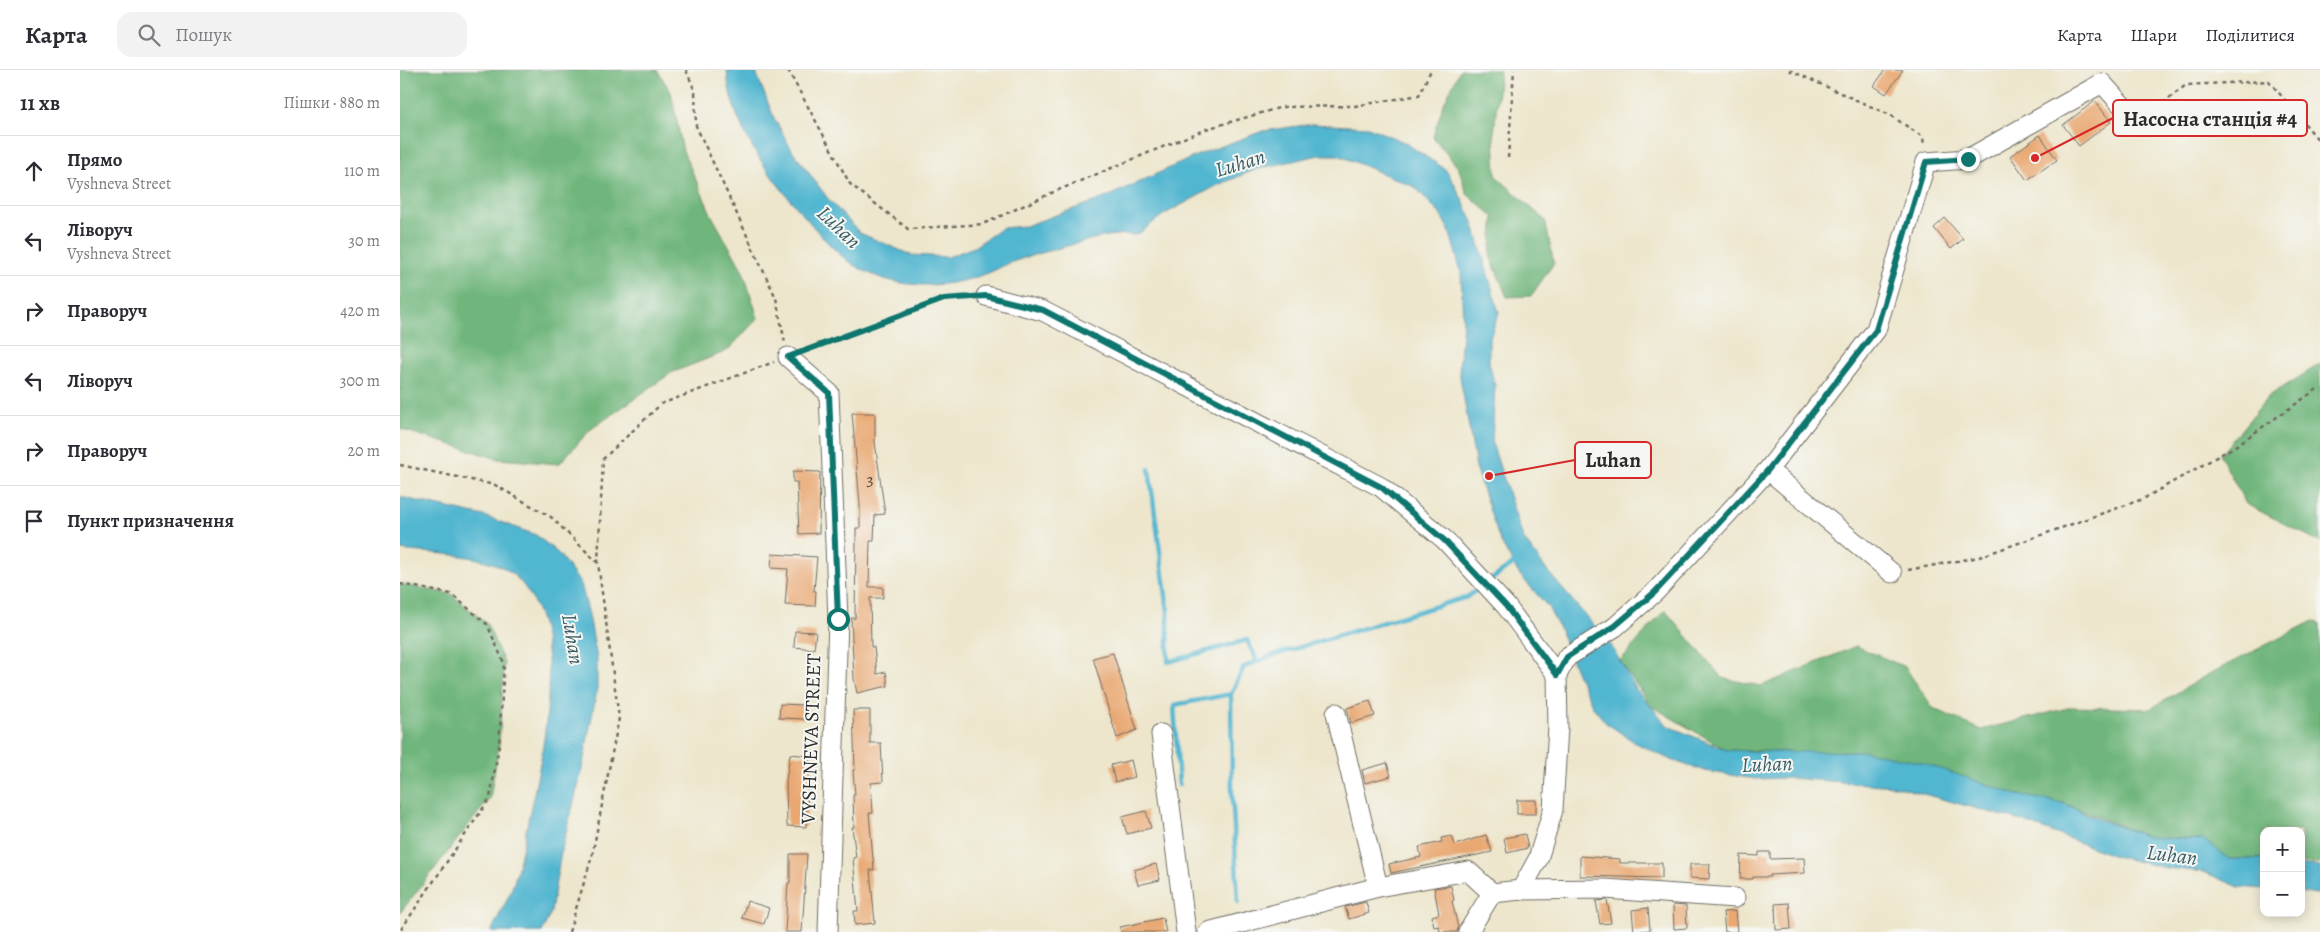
<!DOCTYPE html>
<html lang="uk">
<head>
<meta charset="utf-8">
<style>
  body { margin:0; font-family:Alegreya,serif; background:#f2f2f3; color:#2b2b33 }
  .controls { position:absolute; right:15px; bottom:15px; display:grid; overflow:hidden; border-radius:10px; box-shadow:0 2px 12px #0003 }
  .controls button { width:45px; height:45px; display:grid; place-items:center; padding:0; border:0; border-bottom:1px solid #e1e1e2; background:#fff; color:#2b2b33; font:25px sans-serif }
  .stop { position:absolute; width:15px; height:15px; margin:-11px; border:4px solid #0f766e; border-radius:50%; background:#fff }
  .stop.end { background:#0f766e; border-color:#fff; box-shadow:0 1px 5px #0008 }
  .list { margin:0; padding:0; list-style:none }
  h2 { display:flex; justify-content:space-between; align-items:center; height:65px; margin:0; padding:0 20px; font-size:21px }
  h2 small { font-size:16px; font-weight:400; color:#7c7c81 }
  .list li { display:grid; grid-template-columns:32px 1fr auto; gap:15px; align-items:center; box-sizing:border-box; height:70px; padding:0 20px; border-top:1px solid #e1e1e2 }
  .list b { display:block; font-size:19px; white-space:nowrap }
  .list p { margin:0; font-size:16px; white-space:nowrap; color:#7c7c81 }
  .list em { font-size:16px; font-style:normal; color:#7c7c81 }
  .icon { flex:none; width:28px; height:28px; fill:none; stroke:currentColor; stroke-width:2; stroke-linecap:round; stroke-linejoin:round }
  .map { position:relative; flex:none; width:1920px; height:862px; overflow:hidden }
  header { display:flex; align-items:center; gap:30px; box-sizing:border-box; height:70px; padding:0 25px; background:#fff; border-bottom:1px solid #e1e1e2 }
  header strong { font-size:24px }
  nav { display:flex; gap:28px; margin-inline-start:auto; font-size:18px }
  .search { width:350px; height:45px; background:#f2f2f3; display:flex; align-items:center; gap:12px; box-sizing:border-box; padding:0 18px; border-radius:15px; color:#7c7c81; font-size:19px }
  main { display:flex }
  aside { flex:1; background:#fff }
  .map>svg:first-child { display:block }
</style>
</head>
<body>
<header>
<strong>Карта</strong>
<div class="search"><svg class="icon" aria-label="search" viewBox="0 0 24 24"><circle cx="10" cy="10" r="6"/><path d="M15 15l6 6"/></svg>Пошук</div>
<nav><a>Карта</a><a>Шари</a><a>Поділитися</a></nav>
</header>
<main>
<aside>
<h2>11 хв<small>Пішки · 880 m</small></h2>
<ul class="list">
<li><svg class="icon" aria-label="ahead" viewBox="0 0 24 24"><path d="M12 20V5M6 11l6-6 6 6"/></svg><div><b>Прямо</b><p>Vyshneva Street</p></div><em>110 m</em></li>
<li><svg class="icon" aria-label="left" viewBox="0 0 24 24"><path d="M17 20v-9H6M10 6l-5 5 5 5"/></svg><div><b>Ліворуч</b><p>Vyshneva Street</p></div><em>30 m</em></li>
<li><svg class="icon" aria-label="right" viewBox="0 0 24 24"><path d="M7 20v-9h11M14 6l5 5-5 5"/></svg><div><b>Праворуч</b></div><em>420 m</em></li>
<li><svg class="icon" aria-label="left" viewBox="0 0 24 24"><path d="M17 20v-9H6M10 6l-5 5 5 5"/></svg><div><b>Ліворуч</b></div><em>300 m</em></li>
<li><svg class="icon" aria-label="right" viewBox="0 0 24 24"><path d="M7 20v-9h11M14 6l5 5-5 5"/></svg><div><b>Праворуч</b></div><em>20 m</em></li>
<li><svg class="icon" aria-label="arrive" viewBox="0 0 24 24"><path d="M6 21V4h12l-3 4 3 4H6"/></svg><div><b>Пункт призначення</b></div></li>
</ul>
</aside>
<div class="map">
<svg width="1920" height="862" viewBox="0 0 1920 862">
  <rect width="100%" height="100%" fill="#f6f6f2"/>
  <filter id="ink" filterUnits="userSpaceOnUse"><feTurbulence type="fractalNoise" baseFrequency=".02" numOctaves="2"/><feDisplacementMap in="SourceGraphic" scale="10" xChannelSelector="R" yChannelSelector="G"/><feConvolveMatrix kernelMatrix="1 2 1 2 8 2 1 2 1" color-interpolation-filters="sRGB"/></filter>
  <filter id="wash" filterUnits="userSpaceOnUse"><feTurbulence type="fractalNoise" baseFrequency=".0096" numOctaves="4" result="noise"/><feDisplacementMap in="SourceGraphic" scale="20" xChannelSelector="R" yChannelSelector="G"/><feGaussianBlur stdDeviation="1.12" result="paint"/><feColorMatrix in="noise" values="0 0 0 0 0 0 0 0 0 0 0 0 0 0 0 0 0 1.4 0 .05"/><feComposite in="paint" operator="in"/></filter>
  <g filter="url(#wash)">
    <rect width="100%" height="100%" fill="#ede6cc"/>
    <!-- forest -->
    <g fill="#6fb67b" stroke="#4d7053">
      <path d="M0,0H257L271,22L283,81L312,146L343,201L358,248L327,281L271,303L190,360L159,394L98,389L0,359Z"/>
      <path d="M1060,0H1100L1094,64L1096,106L1145,150L1154,193L1131,226L1107,227L1090,186L1094,147L1067,124L1059,99L1033,67L1043,35Z"/>
      <path d="M1920,294V472L1846,434L1820,385L1869,326Z"/>
      <path d="M0,514L51,524L87,554L104,593L99,675L90,728L0,843Z"/>
      <path d="M1265,540L1322,608L1361,616L1456,576L1505,597L1533,638L1581,660L1672,637L1750,639L1805,606L1913,551L1920,554V794L1901,792V761H1864V789H1829L1748,767L1663,733L1389,682L1327,680L1251,636L1220,591Z"/>
    </g>
    <!-- water -->
    <g fill="#51b6d0" stroke="#3e707e">
      <path d="M327,0H355L374,48L392,80L429,130L460,163L511,185L548,187L574,177L602,158L625,156L702,129L800,84L863,61L912,54L968,57L1004,72L1045,99L1054,113L1073,152L1099,243L1089,270V292L1095,316L1092,373L1123,468L1148,502L1211,575L1236,619L1268,656L1327,680L1374,682L1465,681L1523,693L1618,725L1663,733L1696,748L1748,767L1804,770L1829,789H1864V819L1839,817L1804,802L1766,798L1715,786L1625,752L1495,716L1390,708L1355,709L1305,701L1271,690L1236,673L1206,653L1193,637L1177,603L1160,560L1148,537L1119,504L1100,471L1077,403L1059,301L1063,254L1061,202L1049,160L1040,144L1015,117L938,85H919L857,99L818,115L763,145L737,165C711,162 688,171 663,177C646,182 628,186 612,192C604,195 596,200 588,203C542,221 488,220 448,191C427,175 410,152 393,133C362,97 329,48 327,0Z"/>
      <path d="M0,427L84,446L136,465L159,484L181,514L189,545L197,588V620L181,704L161,782L151,842L142,862H91C97,849 105,835 111,821C119,799 123,774 128,751C143,684 171,562 116,507C93,483 32,484 0,480Z"/>
      <path d="M1901,794L1920,797V824L1901,823Z"/>
    </g>
    <g fill="none" stroke-linecap="round" stroke-linejoin="round">
      <!-- stream -->
      <g stroke="#51b6d0" stroke-width="4.5">
        <path d="M749,399L768,541V592L847,570L857,591"/>
        <path d="M1088,512L1117,491"/>
        <path d="M779,715L774,635L831,624"/>
        <path d="M838,832L832,719L831,624L844,597L871,586L1067,527L1082,516"/>
      </g>
    </g>
    <g id="blocks">
      <!-- building -->
      <g fill="#e9a872">
        <path d="M1485,0H1503L1486,24L1474,16Z"/>
        <path d="M1695,31L1711,52L1679,76L1663,55Z"/>
        <path d="M1640,65L1657,90L1627,110L1610,86Z"/>
        <path d="M1545,148L1563,169L1551,179L1534,158Z"/>
        <path d="M452,343H475V372L485,444L475,445L474,471H470L469,517H483V528H470L471,577H474L477,604L486,602L488,616L457,623L454,609L451,548H455L456,470V458H460V434Z"/>
        <path d="M393,401L420,402L419,463L399,464L397,412H393Z"/>
        <path d="M372,484L417,487L414,521H416L415,536L385,535L388,499L371,498Z"/>
        <path d="M395,561L416,562L414,579L394,577Z"/>
        <path d="M713,583L737,660L717,668L693,588Z"/>
        <path d="M970,631L975,646L951,653L947,638Z"/>
        <path d="M380,634L404,635L405,649L379,648Z"/>
        <path d="M453,640H470V673H481L483,712L471,713L473,743H469L474,800H470L475,853L455,855L454,841H458L453,788L456,787L452,757H454L453,725H455L453,700H455Z"/>
        <path d="M390,684L410,686L406,757L387,756L386,711Z"/>
        <path d="M731,690L735,707L715,712L711,695Z"/>
        <path d="M987,693L991,706L965,713L962,700Z"/>
        <rect x="1117" y="730" width="19" height="14"/>
        <path d="M746,741L751,758L727,764L722,747Z"/>
        <path d="M1125,764L1128,778L1107,783L1104,768Z"/>
        <path d="M1086,765L1092,782L991,803L989,794L1021,787L1019,777L1042,772L1041,768L1052,766L1055,775Z"/>
        <path d="M1359,782H1370V789L1404,788L1405,803L1370,805V807H1353V809H1340L1341,785L1359,786Z"/>
        <path d="M390,784H407L402,862H385L388,813H390Z"/>
        <path d="M1180,786L1220,789V793H1262V808L1180,806Z"/>
        <path d="M756,794L760,810L738,815L734,800Z"/>
        <path d="M1290,794H1310L1309,809L1290,808Z"/>
        <path d="M1051,816L1054,830L1052,831L1058,858L1057,862H1040L1039,856L1034,857L1032,846L1039,844L1034,818Z"/>
        <path d="M1207,830L1211,853L1200,854L1196,831Z"/>
        <path d="M347,831L369,838L364,854L342,848Z"/>
        <path d="M966,832L969,843L949,849L945,837Z"/>
        <path d="M1389,833L1391,859L1376,860L1375,834Z"/>
        <path d="M1273,835L1286,836L1287,858L1274,859Z"/>
        <path d="M1248,838L1250,860L1234,862L1232,840Z"/>
        <path d="M1335,841L1337,862H1325L1323,842Z"/>
        <path d="M763,848L766,862H721L720,857Z"/>
      </g>
    </g>
  </g>
  <g filter="url(#ink)">
    <use href="#blocks" fill-opacity="0" stroke="#6f6c63" stroke-width="1"/>
    <g fill="none" stroke-linecap="round" stroke-linejoin="round">
      <!-- minor casing -->
      <g stroke="#6f6c63" stroke-width="21">
        <g id="minor">
          <path d="M586,226L643,241L981,417L1045,470L1106,536L1157,605L1158,657L1153,740L1138,789L1121,820L1092,823L1068,862"/>
          <path d="M388,287L429,323L438,549L428,862"/>
          <path d="M1368,400L1476,260L1526,92L1568,89L1702,13L1738,53"/>
          <path d="M1157,605L1167,587L1215,557L1255,522L1368,400L1492,503"/>
          <path d="M936,643L978,817"/>
          <path d="M761,664L786,862"/>
          <path d="M1121,820L1205,819L1335,828"/>
          <path d="M808,862L978,817L1068,801L1092,823"/>
        </g>
      </g>
      <!-- path -->
      <g stroke="#6f6c63" stroke-width="2.5" stroke-dasharray="4 4" stroke-linecap="butt">
        <path d="M286,0L295,21L296,56L376,228L385,273"/>
        <path d="M388,0L450,114L508,159L583,154L656,121L806,59L882,37L955,36L1019,25L1031,0"/>
        <path d="M1389,0L1490,45L1523,67L1524,76"/>
        <path d="M1750,43L1786,15L1869,11L1920,72"/>
        <path d="M1108,88L1114,0"/>
        <path d="M405,281L544,229L570,227"/>
        <path d="M0,395L95,415L151,447L198,493"/>
        <path d="M1508,500L1579,487L1743,429L1834,377L1920,317"/>
        <path d="M0,514L51,524L87,554L104,593L99,675L90,728L0,861"/>
        <path d="M169,862L192,786L219,648L198,493L203,389L261,334L374,292"/>
      </g>
      <!-- minor -->
      <use href="#minor" stroke="#fff" stroke-width="19"/>
    </g>
  </g>
  <g fill="none" stroke-linecap="round" stroke-linejoin="round" filter="url(#ink)">
    <!-- route -->
    <path stroke="#0f766e" stroke-width="6" d="M438,549L429,323L388,287L544,229L586,226L643,240L981,417L1044,470L1106,536L1157,605L1167,587L1215,556L1255,522L1368,400L1476,260L1526,92L1568,89"/>
  </g>
  <g text-anchor="middle" dominant-baseline="central" stroke-width="4" stroke-linejoin="round" paint-order="stroke">
    <!-- number labels -->
    <g font-size="18" fill="#5a4a3d">
      <text x="470" y="409">3</text>
    </g>
    <!-- street labels -->
    <g font-size="20" fill="#2b2b2b" stroke="#f6f6f2">
      <text transform="translate(411 669) rotate(-88)">VYSHNEVA STREET</text>
    </g>
    <!-- water labels -->
    <g font-size="21" font-style="italic" fill="#385c65" stroke="#f6f6f2">
      <text transform="translate(840 93) rotate(-17)">Luhan</text>
      <text transform="translate(439 157) rotate(44)">Luhan</text>
      <text transform="translate(173 569) rotate(81)">Luhan</text>
      <text transform="translate(1367 694) rotate(-2)">Luhan</text>
      <text transform="translate(1772 785) rotate(7)">Luhan</text>
    </g>
  </g>
  <!-- callouts -->
  <path fill="none" stroke="#d62828" stroke-width="2" d="M1635 88L1713 48M1089 406L1175 390"/>
  <g fill="#d62828" stroke="#f6f6f2" stroke-width="2">
    <circle cx="1635" cy="88" r="5"/>
    <circle cx="1089" cy="406" r="5"/>
  </g>
  <g fill="#f6f6f2" stroke="#d62828" stroke-width="2">
    <rect x="1713" y="30" width="194" height="36" rx="5"/>
    <rect x="1175" y="372" width="76" height="36" rx="5"/>
  </g>
  <g font-size="21" text-anchor="middle" font-weight="bold" fill="#2b2b2b">
    <text x="1810" y="56">Насосна станція #4</text>
    <text x="1213" y="397">Luhan</text>
  </g>
</svg>
<div class="controls">
<button>+</button>
<button>−</button>
</div>
<div class="stop" style="left:438px;top:549px"></div>
<div class="stop end" style="left:1568px;top:89px"></div>
</div>
</main>
</body>
</html>
